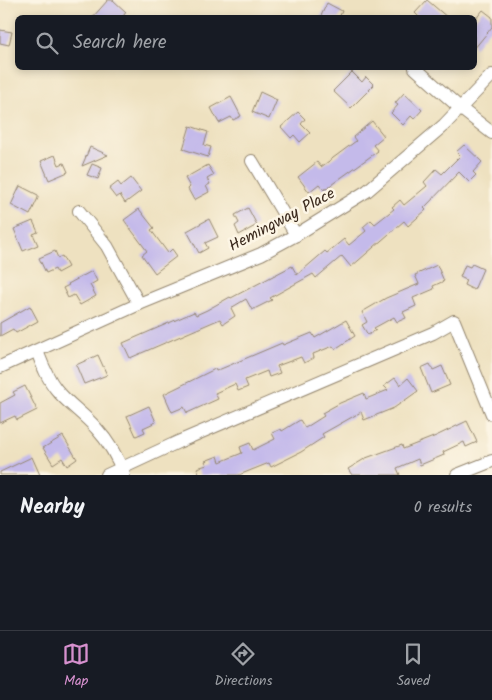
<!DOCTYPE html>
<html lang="en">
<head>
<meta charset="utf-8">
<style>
  body { margin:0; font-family:Kalam,sans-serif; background:#242831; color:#f1f3f6 }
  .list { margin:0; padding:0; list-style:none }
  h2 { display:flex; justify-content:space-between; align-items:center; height:65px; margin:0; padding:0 20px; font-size:21px }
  h2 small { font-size:16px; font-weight:400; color:#9ea1a6 }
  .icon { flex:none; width:28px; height:28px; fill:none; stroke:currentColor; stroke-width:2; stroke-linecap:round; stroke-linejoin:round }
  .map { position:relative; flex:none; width:492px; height:475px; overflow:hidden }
  .search { position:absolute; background:#171b24; box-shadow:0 2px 8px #0003; left:15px; right:15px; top:15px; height:55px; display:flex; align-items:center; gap:12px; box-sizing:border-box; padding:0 18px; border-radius:8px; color:#9ea1a6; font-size:19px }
  .sheet { height:155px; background:#171b24 }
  nav { display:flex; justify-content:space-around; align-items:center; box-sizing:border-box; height:70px; border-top:1px solid #363941; background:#171b24; font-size:14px; color:#9ea1a6 }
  nav a { display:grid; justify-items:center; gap:2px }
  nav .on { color:#d690ce }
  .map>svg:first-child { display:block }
</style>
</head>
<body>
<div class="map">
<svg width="492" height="475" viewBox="0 0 492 475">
  <rect width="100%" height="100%" fill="#fcf5e5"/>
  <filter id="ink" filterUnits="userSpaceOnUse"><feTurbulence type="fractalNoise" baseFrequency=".02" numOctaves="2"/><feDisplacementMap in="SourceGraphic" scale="10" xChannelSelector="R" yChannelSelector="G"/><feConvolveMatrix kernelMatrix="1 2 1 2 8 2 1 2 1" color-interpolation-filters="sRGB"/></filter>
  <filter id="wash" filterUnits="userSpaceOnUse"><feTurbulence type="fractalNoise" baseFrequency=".0096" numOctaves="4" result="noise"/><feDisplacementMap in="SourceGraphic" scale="20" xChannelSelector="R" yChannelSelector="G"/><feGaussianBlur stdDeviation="1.12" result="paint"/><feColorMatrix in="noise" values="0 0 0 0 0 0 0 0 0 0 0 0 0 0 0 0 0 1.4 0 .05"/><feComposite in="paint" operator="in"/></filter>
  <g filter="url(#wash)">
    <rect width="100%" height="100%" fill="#eee1c0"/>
    <g id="blocks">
      <!-- building -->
      <g fill="#c4baea">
        <path d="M108,0H113L126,12L122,18H92Z"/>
        <path d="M427,0L448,18H420L415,13Z"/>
        <path d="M327,3L342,11L339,18H320Z"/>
        <path d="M483,10L492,17V27L474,49V21Z"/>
        <path d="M0,30L12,32L9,45L0,43Z"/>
        <path d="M352,72L362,82L366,77L374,85L351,108L333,91Z"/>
        <path d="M260,92L277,100L269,119L252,112Z"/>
        <path d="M404,93L422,110L414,119L411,116L403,125L391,113L398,105L395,103Z"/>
        <path d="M231,97L241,116L233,120L231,117L219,123L211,108Z"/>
        <path d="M298,112L305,119L301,124L310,133L300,142L294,135L291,138L281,127Z"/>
        <path d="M372,121L384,136L373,145L378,151L324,190L319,184L309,192L298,177L317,162L321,167L356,141L353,137Z"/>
        <path d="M190,126L208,132L204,145L211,147L208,157L183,149Z"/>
        <path d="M464,145L482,162L473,172L476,175L469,182L459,172L424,208L426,210L408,226L404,221L351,267L342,256L316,278L313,274L270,298L272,300L252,310L246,299L231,308L235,316L223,324L220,319L130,358L123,343L194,312L196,315L207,310L230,297L231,298L292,266L297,275L325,251L327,253L344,239L349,245L366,231L363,227L371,220L375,224L394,209L392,207L400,200L404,205L427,186L424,182L436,169L442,174L460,156L456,152Z"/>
        <path d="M90,147L108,155L82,166Z"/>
        <path d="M55,155L59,165L64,163L68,172L49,180L41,161Z"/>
        <path d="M92,164L102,168L98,179L87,175Z"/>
        <path d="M208,165L214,175L207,179L210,184L206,186L209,192L194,200L188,189L190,187L185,178Z"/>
        <path d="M131,178L141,191L125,203L120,195L116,198L109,189L118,182L121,186Z"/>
        <path d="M20,186L38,195V198L30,215L11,205Z"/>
        <path d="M248,208L257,225L239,235L235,226L239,223L235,215Z"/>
        <path d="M139,209L154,228L151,230L168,253L172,249L177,256L155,273L142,255L147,251L124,220Z"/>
        <path d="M209,219L218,237L205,243L208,248L199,253L187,231Z"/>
        <path d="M33,221L38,232L33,234L38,245L23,251L14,229Z"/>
        <path d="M55,251L58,258L62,256L68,267L57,273L55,269L46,273L39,258Z"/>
        <path d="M472,264L483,269L474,290L464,285L466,280L460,277L465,265L470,267Z"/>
        <path d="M437,265L444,281L433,286L434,289L413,298L416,306L403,312L406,318L397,322L394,317L374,328L376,330L368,335L362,325L367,322L362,312L386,298L419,284L415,275Z"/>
        <path d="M92,271L97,281L90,285L96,296L80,305L74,295L68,298L63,288L69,285L68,284Z"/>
        <path d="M30,306L38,321L16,333L13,329L0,336V323Z"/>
        <path d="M346,320L355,336L335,349L333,346L313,354L314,358L304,363L301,357L277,366L280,373L269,377L267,371L245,380L248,387L238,391L235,384L215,393L218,399L187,413L184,407L172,412L164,394L215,369L216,371L282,343L283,345L312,333L315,338Z"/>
        <path d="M98,355L107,375L84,384L76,365Z"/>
        <path d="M430,364L433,370L442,366L450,385L431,393L421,368Z"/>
        <path d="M395,378L400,385L408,378L418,391L394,408L364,420L361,412L322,434L324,437L301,452L271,467L269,463L239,475H200L197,468L207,465L205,461L218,456L220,462L242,453L240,447L250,443L253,450L275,439L272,433L281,429L282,431L300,420L305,428L324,416L322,413L340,403L364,393L366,399L388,390L384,386Z"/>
        <path d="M25,386L37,410L17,420L15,416L0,423V403L15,395L13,392Z"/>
        <path d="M149,406L156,422L143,428L145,432L136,436L127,416Z"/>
        <path d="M467,421L477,442L466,447L464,442L443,452L444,455L420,465L418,459L397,468L400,475H352L348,469L366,458L402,445L403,449L436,436Z"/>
        <path d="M63,436L77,459L67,466L62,458L53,464L43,448Z"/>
        <path d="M32,457L40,475H0V472Z"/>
      </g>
    </g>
  </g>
  <g filter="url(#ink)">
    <use href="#blocks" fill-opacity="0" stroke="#94866f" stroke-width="1"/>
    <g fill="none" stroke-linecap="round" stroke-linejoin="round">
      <!-- minor casing -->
      <g stroke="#94866f" stroke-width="14">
        <g id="minor">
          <path d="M415,68L460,108L492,133"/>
          <path d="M252,161L296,235"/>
          <path d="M79,211L107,246L139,304"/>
          <path d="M37,351C42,364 47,378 56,389C68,404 84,414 96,428C108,441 118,458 124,475"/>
          <path d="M0,367L139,304L261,254L296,235L367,191L444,125L492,75"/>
          <path d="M107,475L178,442L433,333L454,321L492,414"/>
          <path d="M457,475L492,461"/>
        </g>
      </g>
      <!-- minor -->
      <use href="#minor" stroke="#fff" stroke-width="12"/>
    </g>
  </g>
  <g text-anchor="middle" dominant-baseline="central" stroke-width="5" stroke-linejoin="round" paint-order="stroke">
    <!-- street labels -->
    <g font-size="16" fill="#3b2a1e" stroke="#fcf5e5">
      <text transform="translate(282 220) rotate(-28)">Hemingway Place</text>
    </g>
  </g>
</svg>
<div class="search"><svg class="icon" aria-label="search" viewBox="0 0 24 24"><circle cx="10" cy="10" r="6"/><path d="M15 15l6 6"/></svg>Search here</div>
</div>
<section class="sheet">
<h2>Nearby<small>0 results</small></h2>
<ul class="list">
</ul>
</section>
<nav>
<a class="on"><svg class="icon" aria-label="map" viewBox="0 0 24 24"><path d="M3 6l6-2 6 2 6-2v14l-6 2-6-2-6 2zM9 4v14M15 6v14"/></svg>Map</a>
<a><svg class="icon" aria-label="directions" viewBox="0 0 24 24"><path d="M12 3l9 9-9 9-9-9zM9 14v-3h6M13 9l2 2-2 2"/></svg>Directions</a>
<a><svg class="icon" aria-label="saved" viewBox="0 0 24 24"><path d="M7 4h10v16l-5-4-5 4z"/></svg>Saved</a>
</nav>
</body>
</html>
